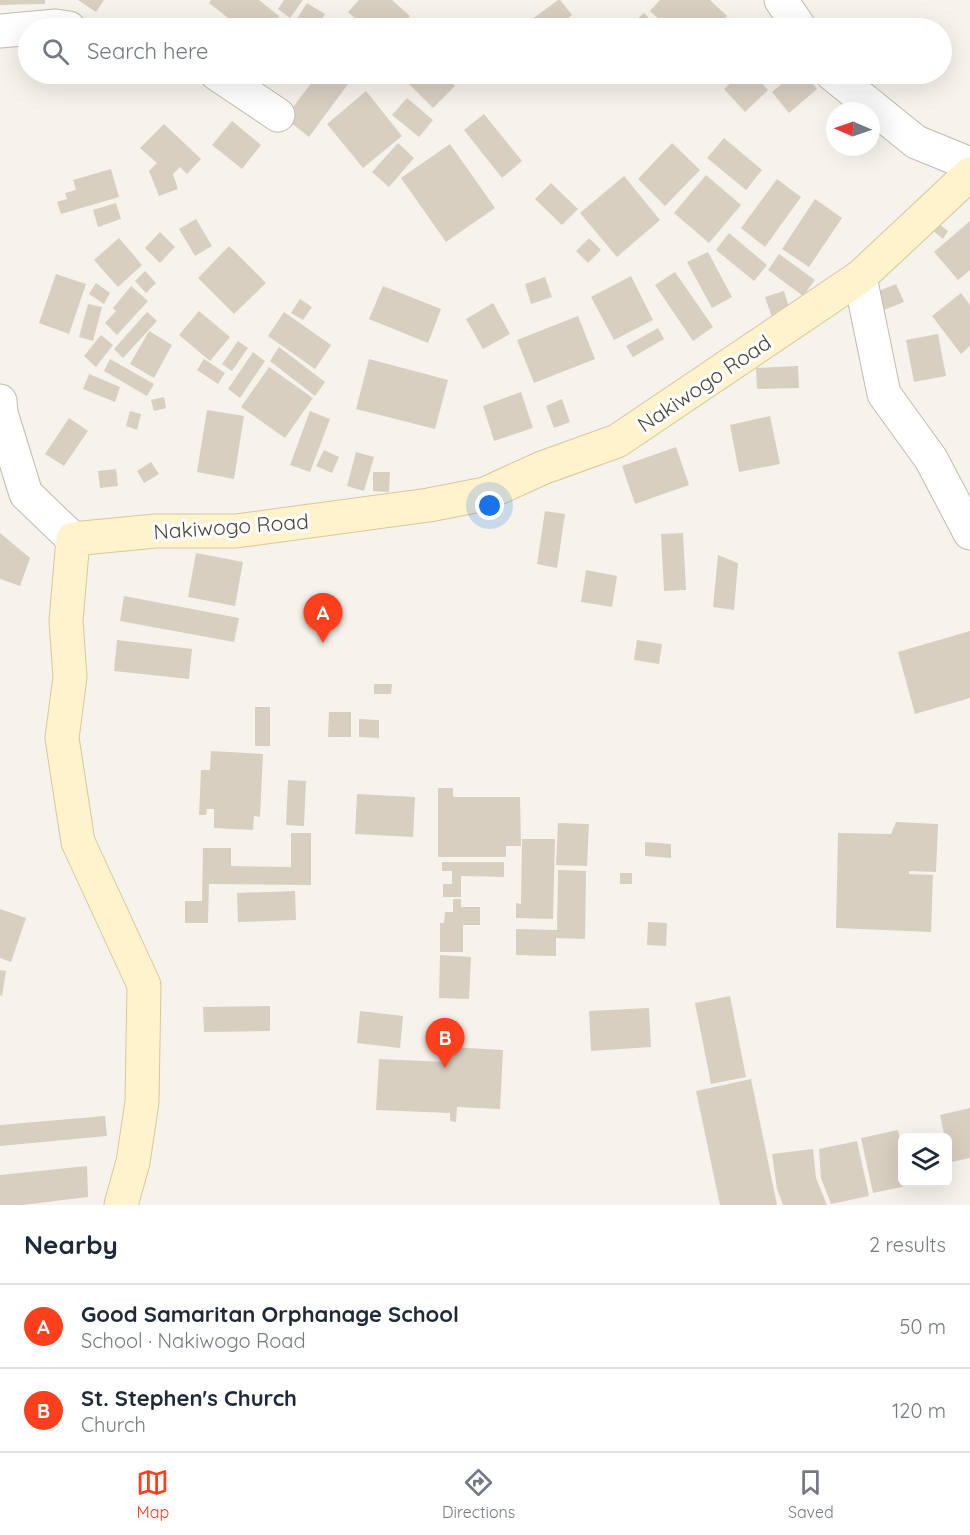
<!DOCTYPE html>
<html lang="en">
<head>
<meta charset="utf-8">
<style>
  body { margin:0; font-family:Quicksand,sans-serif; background:#f2f2f3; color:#1f2937 }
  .controls { position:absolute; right:18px; bottom:18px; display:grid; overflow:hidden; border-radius:9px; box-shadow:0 6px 24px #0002 }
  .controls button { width:54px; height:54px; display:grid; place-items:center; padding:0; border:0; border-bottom:2px solid #e0e1e3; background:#fff; color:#1f2937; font:30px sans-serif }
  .compass { position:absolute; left:826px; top:102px; width:54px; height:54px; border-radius:50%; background:#fff; box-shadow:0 6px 24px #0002; rotate:272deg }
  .you { position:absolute; left:490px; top:506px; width:21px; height:21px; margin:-15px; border:4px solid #fff; border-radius:50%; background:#1a73e8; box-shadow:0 0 0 9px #1a73e833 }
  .badge { display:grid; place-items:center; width:39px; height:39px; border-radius:50%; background:#fc3f1d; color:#fff; font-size:20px; font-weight:700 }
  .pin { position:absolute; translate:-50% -50px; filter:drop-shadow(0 2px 3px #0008) }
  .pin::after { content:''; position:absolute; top:32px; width:21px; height:18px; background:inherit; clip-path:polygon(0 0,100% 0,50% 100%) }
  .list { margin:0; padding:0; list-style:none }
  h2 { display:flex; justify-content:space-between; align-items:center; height:78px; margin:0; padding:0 24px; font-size:26px }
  h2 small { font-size:20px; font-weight:400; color:#747a83 }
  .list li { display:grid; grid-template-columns:39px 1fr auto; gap:18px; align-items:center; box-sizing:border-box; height:84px; padding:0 24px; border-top:2px solid #e0e1e3 }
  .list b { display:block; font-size:22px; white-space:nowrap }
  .list p { margin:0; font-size:20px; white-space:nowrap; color:#747a83 }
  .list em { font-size:20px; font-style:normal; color:#747a83 }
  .icon { flex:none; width:33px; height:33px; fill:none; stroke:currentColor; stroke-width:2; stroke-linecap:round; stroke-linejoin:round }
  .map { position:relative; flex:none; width:970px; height:1205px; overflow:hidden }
  .search { position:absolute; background:#fff; box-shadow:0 6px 24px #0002; left:18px; right:18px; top:18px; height:66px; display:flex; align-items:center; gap:15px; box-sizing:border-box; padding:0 21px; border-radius:33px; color:#747a83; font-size:22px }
  .sheet { height:246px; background:#fff }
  nav { display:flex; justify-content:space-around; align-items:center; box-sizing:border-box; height:84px; border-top:2px solid #e0e1e3; background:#fff; font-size:16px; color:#747a83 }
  nav a { display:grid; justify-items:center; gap:3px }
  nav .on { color:#fc3f1d }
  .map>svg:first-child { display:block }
</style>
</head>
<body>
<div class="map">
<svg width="970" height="1205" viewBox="0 0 970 1205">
  <rect width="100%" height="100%" fill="#f6f3ec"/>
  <!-- building -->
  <g fill="#d8cfc1">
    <path d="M0,0H45V4L0,5Z"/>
    <path d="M78,0H104L96,12Z"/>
    <path d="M211,0H259L279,16L270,28H241L209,3Z"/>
    <path d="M284,0H303L290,18L278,9Z"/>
    <path d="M359,0H392L410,16L400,28H366L348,12Z"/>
    <path d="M558,0H560L572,15L555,28H531L527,23Z"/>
    <path d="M660,0H710L727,16L715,28H669L650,11Z"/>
    <path d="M307,3L325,14L316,28H291Z"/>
    <path d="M644,13L658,28H627Z"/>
    <path d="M318,74H343L351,80L309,137L285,118Z"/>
    <path d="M406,74H443L455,86L433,108L402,77Z"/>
    <path d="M652,74H672L661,84Z"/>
    <path d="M741,74H753L768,90L745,112L724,89Z"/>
    <path d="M794,74H804L817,89L789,113L772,92Z"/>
    <path d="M366,91L402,136L363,168L327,124Z"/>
    <path d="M407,98L433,120L419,137L392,115Z"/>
    <path d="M484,114L522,161L502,178L464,130Z"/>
    <path d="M232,121L261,145L242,169L212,145Z"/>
    <path d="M164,124L201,159L187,174L180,167L173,174L178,189L159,196L149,171L157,163L140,148Z"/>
    <path d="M724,138L762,170L746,190L707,158Z"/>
    <path d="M398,143L414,158L389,187L372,172Z"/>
    <path d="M672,143L700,170L665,206L638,179Z"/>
    <path d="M450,144L495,208L446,242L401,178Z"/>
    <path d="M111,169L119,197L61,214L57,202L67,199L65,193L76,190L73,180Z"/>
    <path d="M706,175L741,205L709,243L674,213Z"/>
    <path d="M624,176L660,220L617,257L580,213Z"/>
    <path d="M777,179L801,197L765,247L741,228Z"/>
    <path d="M551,183L578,209L562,225L535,199Z"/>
    <path d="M815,199L842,218L809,267L782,249Z"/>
    <path d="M116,203L121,219L98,227L93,210Z"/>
    <path d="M196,219L212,246L195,256L179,229Z"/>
    <path d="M970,221V270L958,280L934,252Z"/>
    <path d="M936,222L948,231L943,239L931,229Z"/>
    <path d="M160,232L175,247L160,263L145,248Z"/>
    <path d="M729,233L767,265L754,281L716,250Z"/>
    <path d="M119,238L142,265L118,287L94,260Z"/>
    <path d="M589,238L601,250L588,263L576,251Z"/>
    <path d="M229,246L266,283L234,314L198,278Z"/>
    <path d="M708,252L732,297L712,308L687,262Z"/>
    <path d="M779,254L815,280L803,296L768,270Z"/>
    <path d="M145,271L156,283L146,293L135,281Z"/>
    <path d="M675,272L713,327L693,341L655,285Z"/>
    <path d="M56,274L86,284L69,334L39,323Z"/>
    <path d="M631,276L653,320L614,340L591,297Z"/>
    <path d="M545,277L552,297L531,304L525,284Z"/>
    <path d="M96,283L110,293L104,304L89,294Z"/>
    <path d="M896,284L904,302L884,310L876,292Z"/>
    <path d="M131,286L148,301L117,335L105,323L116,311L113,308Z"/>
    <path d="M383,286L441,309L428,343L369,319Z"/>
    <path d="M784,291L792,317L774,323L765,297Z"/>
    <path d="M961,293L970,305V346L961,354L932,316Z"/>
    <path d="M300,299L312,307L303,320L291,313Z"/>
    <path d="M493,303L510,334L483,349L466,319Z"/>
    <path d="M88,304L102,307L93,341L79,337Z"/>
    <path d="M199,311L230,337L210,361L179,335Z"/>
    <path d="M147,312L157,321L123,358L114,349Z"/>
    <path d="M284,312L331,345L315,369L268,336Z"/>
    <path d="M578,316L595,359L534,383L517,340Z"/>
    <path d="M658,328L664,339L633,357L626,346Z"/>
    <path d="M149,331L172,345L154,378L130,364Z"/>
    <path d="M938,334L946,376L914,382L906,340Z"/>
    <path d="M101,335L113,345L96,367L84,356Z"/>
    <path d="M238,341L248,348L232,371L222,364Z"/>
    <path d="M279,347L325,382L315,396L270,361Z"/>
    <path d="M253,352L265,361L240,398L228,389Z"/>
    <path d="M110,359L154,384L147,396L104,371Z"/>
    <path d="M204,359L225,373L218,384L197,370Z"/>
    <path d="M369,359L448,380L435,429L356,409Z"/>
    <path d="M798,366L799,388L757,389L756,368Z"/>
    <path d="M269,367L313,398L285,438L241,407Z"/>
    <path d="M89,374L120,387L115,402L83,389Z"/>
    <path d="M521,392L533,428L494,441L483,406Z"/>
    <path d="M164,397L166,408L154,411L151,400Z"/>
    <path d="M562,399L570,422L554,428L546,406Z"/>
    <path d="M207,410L244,416L234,479L197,472Z"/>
    <path d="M130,411L141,414L137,430L126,426Z"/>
    <path d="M310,411L330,419L310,472L290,465Z"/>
    <path d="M770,416L780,464L739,472L730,425Z"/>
    <path d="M69,418L88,431L64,466L45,454Z"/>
    <path d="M676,447L689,485L635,504L622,466Z"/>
    <path d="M324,450L339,457L332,473L316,466Z"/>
    <path d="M356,452L374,457L364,491L347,486Z"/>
    <path d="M151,462L159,474L144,483L137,471Z"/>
    <path d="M116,469L118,486L100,488L98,471Z"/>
    <path d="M373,472H390L389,492L373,491Z"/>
    <path d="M545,511L565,514L557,568L537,564Z"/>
    <path d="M0,533L30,558L20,586L0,579Z"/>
    <path d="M683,533L686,590L664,591L661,534Z"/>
    <path d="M196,553L243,562L235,606L188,597Z"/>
    <path d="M718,555L738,563L734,610L713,607Z"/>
    <path d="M586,570L617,576L612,607L581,602Z"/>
    <path d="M124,596L239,618L234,642L120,621Z"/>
    <path d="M970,631V698L915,714L898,652Z"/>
    <path d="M117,640L192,649L189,679L114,671Z"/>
    <path d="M637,640L662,644L659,664L634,660Z"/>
    <path d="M374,684H392L391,694H374Z"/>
    <rect x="255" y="707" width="15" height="39"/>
    <path d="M329,712H351V737H328Z"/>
    <path d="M359,719L379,720V738L359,737Z"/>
    <path d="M211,751L263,754L260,817L254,816L253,830L214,828V809H207L206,815H199L201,770H210Z"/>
    <path d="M288,780L306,781L304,826L286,825Z"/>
    <path d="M438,788H453V797H520L521,846H506V857H438Z"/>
    <path d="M357,794L415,797L413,837L355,834Z"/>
    <path d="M896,822L938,824L936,872L909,871V874L933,875L931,932L836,928L838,833L891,834Z"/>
    <path d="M558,823L589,824L587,866L556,865Z"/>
    <path d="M291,833H311V885L209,884L208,923H185V901H202L203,848H231V866L291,867Z"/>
    <path d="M522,839H555L553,919L516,918V903L521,904Z"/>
    <path d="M645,842L671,844V858L645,856Z"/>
    <path d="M442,862H504V877L461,876V897H443V884H452V871H442Z"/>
    <path d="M558,870L586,871L585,939L556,938V956L516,955V929L557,930Z"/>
    <rect x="620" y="873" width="12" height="11"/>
    <path d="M295,891L296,920L238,922L237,893Z"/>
    <path d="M453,899H461V907H480V925H463V952H440V923H444L445,912H453Z"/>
    <path d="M0,909L26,918L11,962L0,958Z"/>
    <path d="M648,922L667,923L666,946L647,945Z"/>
    <path d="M440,955L471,957L469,999L439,998Z"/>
    <path d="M0,970L6,971L2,996L0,995Z"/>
    <path d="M730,996L746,1077L711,1084L695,1003Z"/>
    <path d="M270,1006V1031L204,1032L203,1007Z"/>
    <path d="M649,1008L651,1047L591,1051L589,1011Z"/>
    <path d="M360,1011L403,1016L400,1048L357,1043Z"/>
    <path d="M449,1047L503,1050L500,1109L457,1107L456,1122L450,1121V1113L376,1110L379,1059L447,1062Z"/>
    <path d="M751,1079L777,1205H720L696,1091Z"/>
    <path d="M970,1108V1158L951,1162L948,1138H945L940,1115Z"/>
    <path d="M105,1116L107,1136L0,1146V1125Z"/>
    <path d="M898,1130L902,1148V1182H910L911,1185L873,1193L861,1138Z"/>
    <path d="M857,1141L869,1196L831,1204L821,1178L819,1149Z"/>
    <path d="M813,1149L816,1178L827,1205H783L777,1189L772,1154Z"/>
    <path d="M87,1166L88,1197L22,1205H0V1175Z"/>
  </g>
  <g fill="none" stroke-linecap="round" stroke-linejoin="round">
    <!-- street casing -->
    <g stroke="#c2bbae" stroke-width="35">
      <g id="street">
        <path d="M781,0L800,28"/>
        <path d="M0,31L56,26L69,28"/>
        <path d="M217,74L278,115"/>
        <path d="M832,74L916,142L970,164"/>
        <path d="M860,277L884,394L931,459L970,533"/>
        <path d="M0,401L1,413L26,494L73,539"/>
      </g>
    </g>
    <!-- secondary casing -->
    <g stroke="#d6c79b" stroke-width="35">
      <path id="secondary" d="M121,1205L133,1162L142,1102L144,985L78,842L62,738L70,677L66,621L73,539L155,531H236L429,505L485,494L542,468L617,441L860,277L970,174"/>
    </g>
    <!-- street -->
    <use href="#street" stroke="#fff" stroke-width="33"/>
    <!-- secondary -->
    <use href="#secondary" stroke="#fff3cd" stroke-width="33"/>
  </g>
  <g text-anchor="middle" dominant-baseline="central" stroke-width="6" stroke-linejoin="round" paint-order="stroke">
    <!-- street labels -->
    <g font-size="21" fill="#4b4439" stroke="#fff">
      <text transform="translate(704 383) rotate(-34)">Nakiwogo Road</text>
      <text transform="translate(231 526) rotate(-4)">Nakiwogo Road</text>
    </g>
  </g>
</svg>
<div class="controls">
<button><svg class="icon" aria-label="layers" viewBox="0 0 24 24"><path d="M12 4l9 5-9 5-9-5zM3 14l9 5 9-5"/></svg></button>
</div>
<svg class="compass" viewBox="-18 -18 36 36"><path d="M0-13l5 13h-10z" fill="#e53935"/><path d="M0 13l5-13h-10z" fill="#747a83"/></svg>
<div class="you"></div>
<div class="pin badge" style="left:323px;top:643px">A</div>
<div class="pin badge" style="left:445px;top:1068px">B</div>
<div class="search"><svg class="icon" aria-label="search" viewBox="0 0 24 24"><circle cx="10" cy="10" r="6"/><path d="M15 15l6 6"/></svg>Search here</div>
</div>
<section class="sheet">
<h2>Nearby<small>2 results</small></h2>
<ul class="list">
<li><span class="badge">A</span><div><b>Good Samaritan Orphanage School</b><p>School · Nakiwogo Road</p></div><em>50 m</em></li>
<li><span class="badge">B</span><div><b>St. Stephen's Church</b><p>Church</p></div><em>120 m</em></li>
</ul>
</section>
<nav>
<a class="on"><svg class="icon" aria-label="map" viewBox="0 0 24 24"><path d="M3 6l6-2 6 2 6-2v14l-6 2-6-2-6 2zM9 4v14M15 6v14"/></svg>Map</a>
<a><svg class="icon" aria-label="directions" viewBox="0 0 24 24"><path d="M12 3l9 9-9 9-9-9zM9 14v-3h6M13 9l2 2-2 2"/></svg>Directions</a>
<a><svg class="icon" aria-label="saved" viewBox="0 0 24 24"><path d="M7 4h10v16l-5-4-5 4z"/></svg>Saved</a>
</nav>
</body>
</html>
